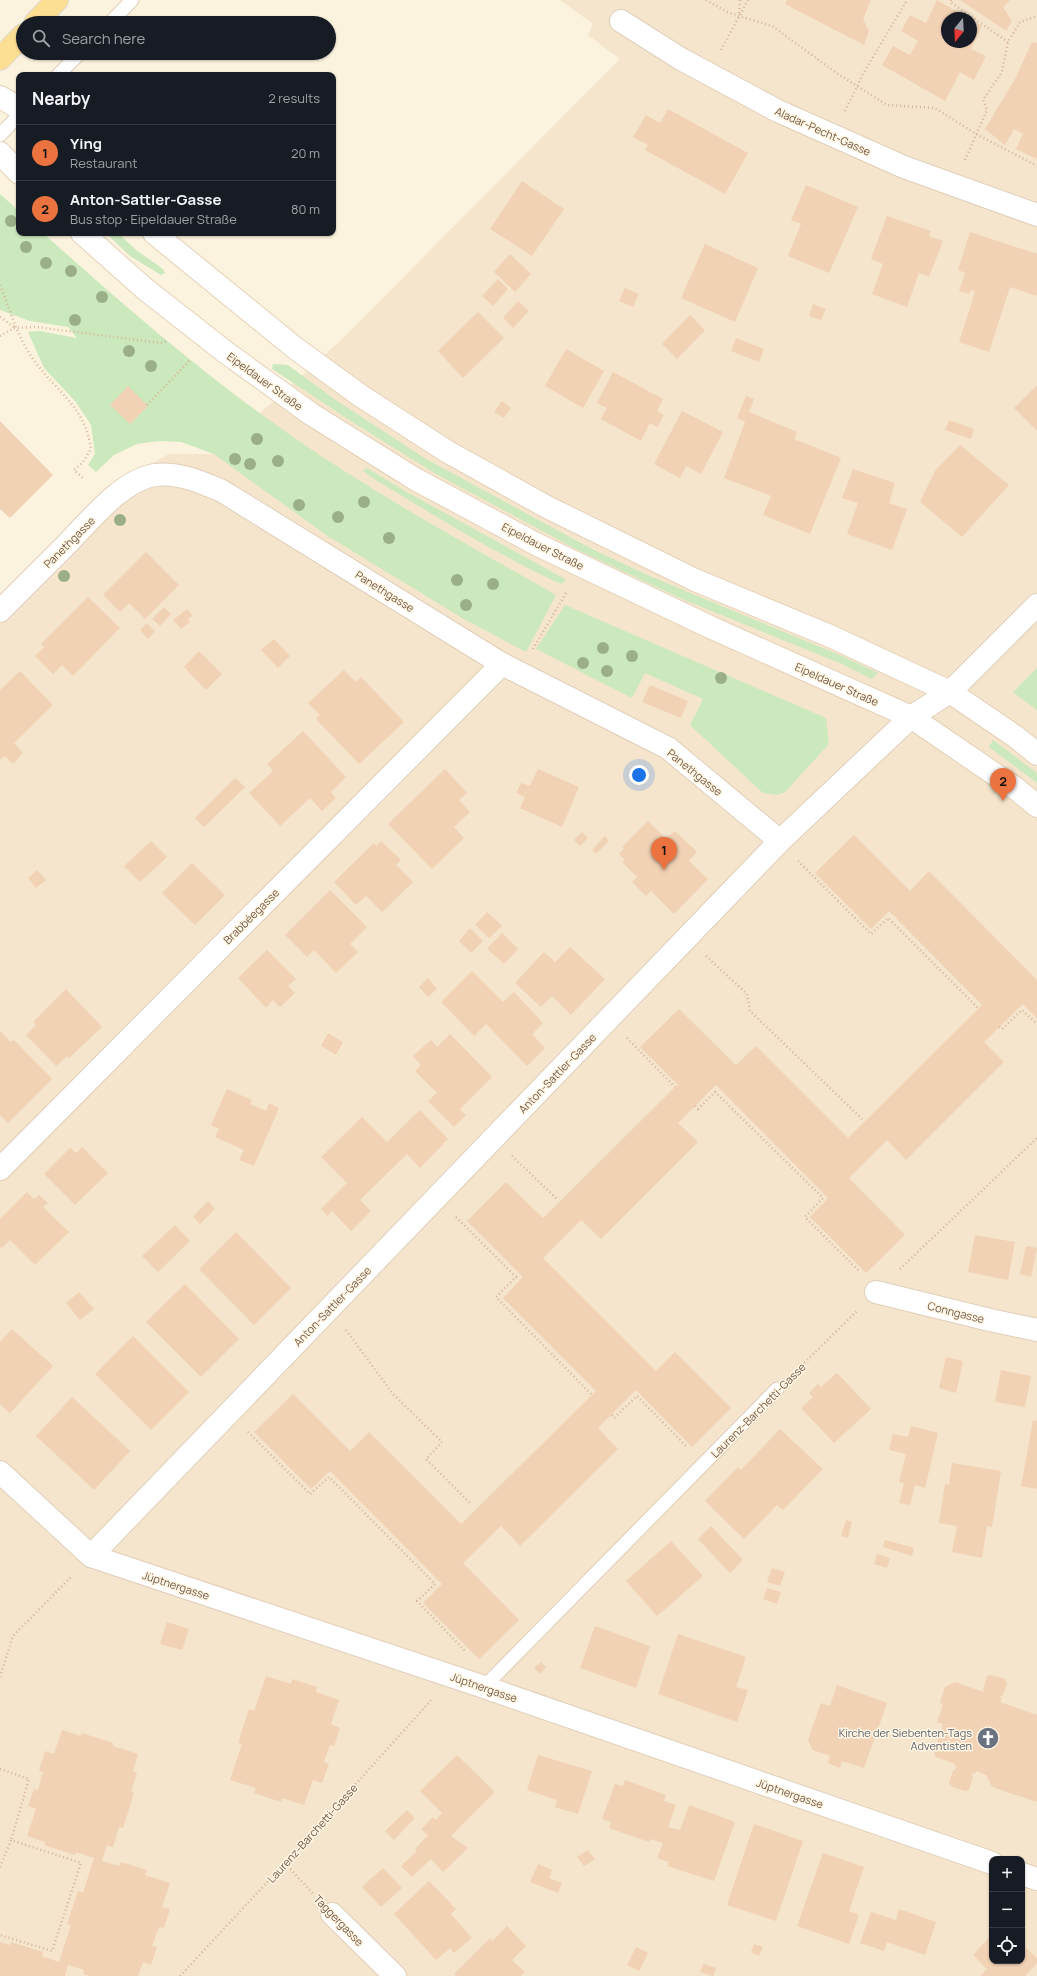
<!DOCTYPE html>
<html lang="en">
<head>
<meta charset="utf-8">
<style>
  body { margin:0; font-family:Manrope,sans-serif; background:#242831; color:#f1f3f6 }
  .controls { position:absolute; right:12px; bottom:12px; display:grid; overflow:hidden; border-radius:8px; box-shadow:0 1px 3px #0004 }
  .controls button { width:36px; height:36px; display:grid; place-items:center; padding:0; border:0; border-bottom:1px solid #363941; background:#171b24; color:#f1f3f6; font:20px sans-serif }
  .compass { position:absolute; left:941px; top:12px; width:36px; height:36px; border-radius:50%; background:#171b24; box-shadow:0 1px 3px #0004; rotate:198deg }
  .you { position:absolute; left:639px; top:775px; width:14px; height:14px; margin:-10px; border:3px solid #fff; border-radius:50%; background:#1a73e8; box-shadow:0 0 0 6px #1a73e833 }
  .badge { display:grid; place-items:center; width:26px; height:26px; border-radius:50%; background:#ea7340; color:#111; font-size:13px; font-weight:700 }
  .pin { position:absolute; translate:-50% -33px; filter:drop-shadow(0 1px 2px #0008) }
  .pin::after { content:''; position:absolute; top:21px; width:14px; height:12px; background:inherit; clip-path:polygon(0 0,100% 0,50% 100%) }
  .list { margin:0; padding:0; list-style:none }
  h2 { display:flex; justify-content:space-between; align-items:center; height:52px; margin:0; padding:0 16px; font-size:17px }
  h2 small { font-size:13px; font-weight:400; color:#9ea1a6 }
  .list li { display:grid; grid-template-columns:26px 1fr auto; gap:12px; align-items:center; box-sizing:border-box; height:56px; padding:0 16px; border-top:1px solid #363941 }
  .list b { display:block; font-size:15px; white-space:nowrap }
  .list p { margin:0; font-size:13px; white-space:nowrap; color:#9ea1a6 }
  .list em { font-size:13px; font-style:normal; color:#9ea1a6 }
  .icon { flex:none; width:22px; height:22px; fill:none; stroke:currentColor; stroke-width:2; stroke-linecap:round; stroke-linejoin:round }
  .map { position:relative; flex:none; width:1037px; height:1976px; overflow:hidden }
  .search { position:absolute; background:#171b24; box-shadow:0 1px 3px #0004; left:16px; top:16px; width:320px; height:44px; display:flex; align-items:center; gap:10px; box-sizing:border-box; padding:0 14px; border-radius:22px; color:#9ea1a6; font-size:15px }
  .panel { position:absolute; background:#171b24; box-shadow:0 1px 3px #0004; left:16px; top:72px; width:320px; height:164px; border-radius:8px }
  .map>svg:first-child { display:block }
</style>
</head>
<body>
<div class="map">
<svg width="1037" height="1976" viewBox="0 0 1037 1976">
  <rect width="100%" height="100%" fill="#fcf3de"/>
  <!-- residential -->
  <path fill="#f4e5cc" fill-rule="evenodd" d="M560,0H1037V1976H0V606L128,476L169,454H215L341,340L620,59L588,35L593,24ZM947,18H971V42H947ZM992,1859H1022V1961H992Z"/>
  <!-- green -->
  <g fill="#cbe9bd">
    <path d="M0,194L19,211V233H43C121,303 204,375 290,435C375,494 466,544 556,595L526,652L464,619L326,535L214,454L181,442L159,441L137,444L114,455L96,472L88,465L95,454L91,425L75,401L44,368L28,332L40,331L77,338L68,327L30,321L0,310Z"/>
    <path d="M106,233H118L136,250L163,269L165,273L161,275L130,256Z"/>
    <path d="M273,364L288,365L337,401L426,459L590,548L645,574L844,657L878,673L872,679L842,664L682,599L576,549L436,474L357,425L272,369Z"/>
    <path d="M367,468L403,490L565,579L564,582L561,584C496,554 435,516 374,479L363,471Z"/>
    <path d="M565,605L826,718L829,744L785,792L777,795L763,793L690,725L703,699L645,673L632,698L536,649Z"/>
    <path d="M1037,668V710L1013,692Z"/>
    <path d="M993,740L1037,773V783L989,747Z"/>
  </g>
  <!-- building -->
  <g fill="#f2d2b5">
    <path d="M787,0H871L863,19L869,31L864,45L785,4Z"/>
    <path d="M937,0L968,18H947V42H971V20L982,26L971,49L986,56L974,80L960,72L945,101L882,65L893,46L910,55L918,41L901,31L910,15L926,23Z"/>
    <path d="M960,0H1010L1003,7L1012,21L1006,31Z"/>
    <path d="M1032,42L1037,43V159L1016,149L1023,134L1014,129L1005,145L985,129L1016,77Z"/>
    <path d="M668,109L748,153L725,194L645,150L648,145L633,137L646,115L660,123Z"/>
    <path d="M522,181L564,209L532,256L490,229Z"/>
    <path d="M806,185L858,207L829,273L788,256L801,224L791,220Z"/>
    <path d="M887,216L931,231L929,236L943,241L929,277L919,273L907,307L872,294L883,264L871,259Z"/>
    <path d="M970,232L1037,254V296L1010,287L989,352L959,342L975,292L971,290L969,294L959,291L965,273L958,270Z"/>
    <path d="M705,244L758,268L735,322L681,298Z"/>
    <path d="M510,254L531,274L515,292L494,272Z"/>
    <path d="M498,279L508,289L493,306L482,296Z"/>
    <path d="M625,288L639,294L633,307L619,301Z"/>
    <path d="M518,301L529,311L513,328L503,318Z"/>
    <path d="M813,304L826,309L821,320L809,316Z"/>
    <path d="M478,312L504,338L463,378L438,351Z"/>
    <path d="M690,315L705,330L677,359L662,344Z"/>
    <path d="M736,338L764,349L759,362L731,351Z"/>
    <path d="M566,349L604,371L583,408L545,386Z"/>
    <path d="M613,372L663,399L657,411L664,415L657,427L650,423L641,441L601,419L607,408L597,403Z"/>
    <path d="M1037,385V431L1014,408Z"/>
    <path d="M128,386L148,406L130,424L110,405Z"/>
    <path d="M746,396L754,399L749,412L797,432L794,439L841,458L810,534L763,515L771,496L724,478L745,422L737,418Z"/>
    <path d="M502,401L511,408L504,418L494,412Z"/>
    <path d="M682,411L723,432L701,474L686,466L680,478L654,464Z"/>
    <path d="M949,420L974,429L971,439L945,430Z"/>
    <path d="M0,421L53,475L10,518L0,509Z"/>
    <path d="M960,445L1009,485L962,537L920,502L935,471Z"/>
    <path d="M853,469L895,483L889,503L907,509L892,550L847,534L858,503L842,498Z"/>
    <path d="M146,552L179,585L145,619L129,603L120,612L103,595Z"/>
    <path d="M88,597L120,628L73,676L62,665L53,674L35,656L44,647L41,644Z"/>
    <path d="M164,607L171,614L160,626L152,619Z"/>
    <path d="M187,609L193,615L188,619L190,622L181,629L173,620Z"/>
    <path d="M147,623L155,631L148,639L140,630Z"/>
    <path d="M274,639L290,656L278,668L261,650Z"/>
    <path d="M199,651L222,674L206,690L184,667Z"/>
    <path d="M344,670L356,682L361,677L404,722L359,764L316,719L320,715L308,703Z"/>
    <path d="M20,671L53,705L14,743L23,753L13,764L5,756L0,760V690Z"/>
    <path d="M650,685L688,701L681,718L642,702Z"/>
    <path d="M303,731L346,777L331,792L336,798L322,811L310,798L280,826L249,793L273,771L267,764Z"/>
    <path d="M445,769L467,793L459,800L470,812L454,827L464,838L432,869L388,824Z"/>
    <path d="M538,769L579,787L562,827L520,808L525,797L516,793L521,783L530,786Z"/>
    <path d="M235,778L245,787L204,827L195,818Z"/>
    <path d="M648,821L666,839L675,831L697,852L689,861L708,879L674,914L651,891L646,896L632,882L637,877L622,862L625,860L619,854L624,848L622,847Z"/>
    <path d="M582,832L588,838L580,846L574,840Z"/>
    <path d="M854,835L910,891L929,871L1037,980V1018L1023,1004L984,1042L1004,1062L906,1160L887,1140L849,1178L905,1235L866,1273L810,1217L828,1198L716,1085L678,1123L698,1142L601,1239L581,1220L543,1258L656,1371L675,1352L731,1408L692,1447L636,1390L598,1428L618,1449L520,1546L501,1526L463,1563L519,1620L479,1659L423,1603L442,1584L330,1471L311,1489L254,1432L293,1394L350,1451L369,1432L461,1524L596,1391L503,1298L523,1277L467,1221L506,1182L543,1218L675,1087L678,1085L640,1047L679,1009L736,1065L756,1046L848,1138L974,1013L982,1005L889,911L871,929L815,873Z"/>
    <path d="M605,836L609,841L596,854L592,850Z"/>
    <path d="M151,841L167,857L140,882L124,866Z"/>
    <path d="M381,841L401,860L396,865L413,882L382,912L366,896L356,905L334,882L374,843L376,846Z"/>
    <path d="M192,863L225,895L195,925L162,893Z"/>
    <path d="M37,870L46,880L36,888L28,878Z"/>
    <path d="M330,890L367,927L350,944L358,952L336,973L314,950L307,957L285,935Z"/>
    <path d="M487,912L502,926L489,938L475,925Z"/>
    <path d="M470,928L483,941L471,953L459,941Z"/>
    <path d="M502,933L518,949L504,964L487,949Z"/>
    <path d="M570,947L605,979L571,1015L552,996L541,1007L515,983L544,952L555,962Z"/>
    <path d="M267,950L296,979L288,986L295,993L280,1007L273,1000L266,1008L238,978Z"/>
    <path d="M472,971L503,1002L514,992L543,1023L532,1034L545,1048L527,1066L486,1024L474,1036L441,1002Z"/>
    <path d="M428,978L437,989L428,997L419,987Z"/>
    <path d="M66,989L102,1027L69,1058L67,1056L56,1066L26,1035L36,1025L33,1022Z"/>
    <path d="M0,1031L11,1042L14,1040L52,1079L8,1123L0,1115Z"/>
    <path d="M328,1033L343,1042L336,1055L321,1046Z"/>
    <path d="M450,1034L492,1077L460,1109L466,1115L454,1127L428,1101L437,1093L415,1071L421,1065L413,1056L431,1040L437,1047Z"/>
    <path d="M227,1089L252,1100L250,1104L266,1111L269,1103L279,1108L254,1166L239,1160L244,1150L215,1137L219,1129L211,1125Z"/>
    <path d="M420,1110L448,1139L420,1168L407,1154L360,1200L371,1211L351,1231L332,1211L328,1216L321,1209L347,1183L321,1157L362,1117L387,1142Z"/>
    <path d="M82,1147L108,1173L75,1205L44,1174L70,1148L76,1153Z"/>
    <path d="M27,1192L34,1199L39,1195L48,1203L43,1207L69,1232L35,1265L10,1240L2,1248L0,1247V1219Z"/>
    <path d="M208,1201L215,1209L200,1224L193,1217Z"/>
    <path d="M175,1225L190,1241L158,1272L142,1256Z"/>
    <path d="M236,1232L291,1288L254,1325L199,1269Z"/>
    <path d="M975,1235L1015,1242L1008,1280L968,1272Z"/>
    <path d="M1026,1246L1037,1248L1031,1277L1020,1274Z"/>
    <path d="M185,1284L239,1339L201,1377L146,1322Z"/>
    <path d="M79,1292L94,1309L80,1320L66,1303Z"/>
    <path d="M12,1329L53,1366L10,1413L0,1404V1342Z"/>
    <path d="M133,1336L189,1392L151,1430L95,1374Z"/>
    <path d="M946,1357L963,1361L956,1393L939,1388Z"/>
    <path d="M1001,1370L1031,1376L1025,1407L995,1402Z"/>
    <path d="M837,1373L871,1409L834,1443L801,1408L813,1397L809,1393L818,1384L821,1387Z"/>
    <path d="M72,1397L130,1451L94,1490L36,1436Z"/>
    <path d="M1033,1420L1037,1421V1489L1021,1486Z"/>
    <path d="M911,1426L938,1433L925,1488L915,1485L910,1505L899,1503L904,1483L899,1482L906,1454L889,1450L893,1434L908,1437Z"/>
    <path d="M780,1429L823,1469L783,1510L777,1505L744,1539L705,1501L738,1467L741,1470Z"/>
    <path d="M952,1463L1001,1471L992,1527L987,1526L982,1558L952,1552L957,1526L939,1523L945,1484L949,1485Z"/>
    <path d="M846,1520L852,1522L848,1538L841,1536Z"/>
    <path d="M711,1526L743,1560L730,1573L698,1539Z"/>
    <path d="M885,1540L914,1548L912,1556L883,1547Z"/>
    <path d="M671,1541L703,1576L657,1616L626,1581Z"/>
    <path d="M877,1554L890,1558L887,1568L874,1564Z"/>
    <path d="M772,1568L785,1572L780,1586L767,1582Z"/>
    <path d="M767,1588L781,1592L777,1604L763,1599Z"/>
    <path d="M167,1622L189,1629L182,1650L160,1644Z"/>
    <path d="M595,1626L650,1646L636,1688L580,1668Z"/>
    <path d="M678,1634L746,1657L736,1687L748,1690L737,1722L658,1694Z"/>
    <path d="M541,1662L546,1667L540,1674L534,1668Z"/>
    <path d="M991,1675L1005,1679L1007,1683L1003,1695L999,1697L1002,1698L1000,1702L1037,1715V1802L992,1787L986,1775L976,1771L975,1773L971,1774L973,1777L969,1790L965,1791L952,1787L949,1783L953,1771L956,1769L955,1764L936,1757L934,1752L943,1724L937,1722L943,1705L940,1702L945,1687L955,1682L984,1692L983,1689L987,1676Z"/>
    <path d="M266,1676L291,1684L292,1679L317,1687L316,1692L339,1700L331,1724L340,1728L334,1746L330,1745L324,1762L329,1764L322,1783L313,1780L304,1805L282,1798L281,1802L254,1793L256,1788L230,1780L242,1744L238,1743L249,1709L254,1711Z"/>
    <path d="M837,1685L887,1703L864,1768L842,1761L840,1768L828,1763L830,1756L813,1750L808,1740L821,1703L830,1706Z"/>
    <path d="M62,1730L81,1736L82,1733L113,1743V1746L138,1754L133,1771L137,1773L131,1792L134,1793L123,1828L119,1827L113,1847L107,1845L102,1861L119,1866L121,1862L147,1870L145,1875L170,1883L162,1907L170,1909L164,1928L159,1927L152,1946L157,1947L151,1965L143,1962L138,1976H89L83,1974L84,1970L68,1965L65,1976H0V1942L10,1945L11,1942L43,1952L42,1956L59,1962L71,1925L67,1924L78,1891L83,1893L94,1858L76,1852L75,1855L44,1845L45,1842L27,1836L36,1809L28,1806L34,1789L38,1790L43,1772L39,1771L45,1751L54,1754Z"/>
    <path d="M457,1755L495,1792L451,1836L468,1848L443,1872L431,1859L412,1877L401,1866L417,1851L415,1849L428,1835L421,1829L433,1817L436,1820L442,1813L420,1791Z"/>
    <path d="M538,1755L592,1771L578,1814L555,1807L557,1800L527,1790Z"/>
    <path d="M625,1780L666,1795L664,1801L676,1805L668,1827L680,1830L689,1805L735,1822L714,1881L667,1866L669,1862L657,1858L663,1843L650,1839L649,1842L609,1828L611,1822L602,1819L615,1784L623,1786Z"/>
    <path d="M407,1810L415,1818L394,1840L385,1831Z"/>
    <path d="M754,1824L803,1841L776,1921L727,1905Z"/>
    <path d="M588,1850L595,1859L584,1866L577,1857Z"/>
    <path d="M823,1853L864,1867L849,1911L859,1915L849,1944L797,1926Z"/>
    <path d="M538,1864L552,1870L549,1878L562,1883L558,1893L530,1882Z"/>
    <path d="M383,1868L402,1888L381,1907L362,1887Z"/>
    <path d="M429,1881L456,1909L451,1914L472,1938L454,1953L450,1948L436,1960L394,1914Z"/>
    <path d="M899,1909L936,1922L925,1955L887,1942L884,1951L860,1943L871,1912L896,1920Z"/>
    <path d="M507,1926L526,1946L512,1960L525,1972L521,1976H456L454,1974L490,1938L492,1941Z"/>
    <path d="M992,1934V1961H1022V1944L1037,1958V1963L1025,1976H980L987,1969L973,1955Z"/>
    <path d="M754,1944L763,1947L759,1956L751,1952Z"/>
    <path d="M636,1947L648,1953L639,1971L627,1965Z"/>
    <path d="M703,1964L716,1968L713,1976L700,1972Z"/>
  </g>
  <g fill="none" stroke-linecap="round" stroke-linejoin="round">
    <!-- service casing -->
    <g stroke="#e0cfba" stroke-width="15">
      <g id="service">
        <path d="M110,23L132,0"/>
        <path d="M58,75L80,53"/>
        <path d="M0,135L19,115"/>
        <path d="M484,1687L777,1389"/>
      </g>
    </g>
    <!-- minor casing -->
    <g stroke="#e0cfba" stroke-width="24">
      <g id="minor">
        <path d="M621,21L681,59L778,111L904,167L1037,215"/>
        <path d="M0,611C22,589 43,568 65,546C88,523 121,480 155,475C178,472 201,482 222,491L502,664L668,748L780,841"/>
        <path d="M0,1169L502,664"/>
        <path d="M876,1292L990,1320L1037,1330"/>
        <path d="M0,1472L91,1556L484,1687L992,1863"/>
        <path d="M91,1556L780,841L911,717L950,692L1037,605"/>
        <path d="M1022,1874L1037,1879"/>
        <path d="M332,1914L395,1976"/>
      </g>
    </g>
    <!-- secondary casing -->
    <g stroke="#e5d1b8" stroke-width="24">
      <g id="secondary">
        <path d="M0,97L19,108"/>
        <path d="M0,153L19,173"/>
        <path d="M82,233L145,289L224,351L311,414L415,479L538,545L710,627L911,717L1015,788L1037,806"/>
        <path d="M154,233L295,348L361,396L448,452L547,507L695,580L830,636L950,692L1016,737L1037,754"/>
      </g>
    </g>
    <!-- primary casing -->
    <g stroke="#e0dad6" stroke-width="24">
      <g id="primary">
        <path d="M35,23L57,0"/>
        <path d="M0,59L23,35"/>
      </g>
    </g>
    <!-- path -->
    <g stroke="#d6b699" stroke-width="2.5" stroke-dasharray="1 3" stroke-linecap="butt">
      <path d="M706,0L727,12L772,26L838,74L887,105L935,108L976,134L1037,166"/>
      <path d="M951,0L950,2L1008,42"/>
      <path d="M739,13L740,0"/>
      <path d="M721,50L748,0"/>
      <path d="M845,111L863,74L907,0"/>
      <path d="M965,160L987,110L983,100L1002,72L1008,42L1020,22L1037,16"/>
      <path d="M0,285C11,312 18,340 36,363C59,394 85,407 91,449L83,462L74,470L83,478"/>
      <path d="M0,317L14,327"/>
      <path d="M0,336L14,328L36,327L161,343L168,341"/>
      <path d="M147,405L191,359"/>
      <path d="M533,649L566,593"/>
      <path d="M798,861L871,934L888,918L978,1008"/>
      <path d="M706,956L747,994L750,1011L862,1119"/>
      <path d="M999,1027L1002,1029L1022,1010L1037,1024"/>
      <path d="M627,1038L675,1087"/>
      <path d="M695,1106L698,1109L715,1092L823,1198L805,1217L860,1272"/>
      <path d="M512,1156L558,1200"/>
      <path d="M456,1217L516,1277L496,1297L592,1395"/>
      <path d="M900,1269L1037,1138"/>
      <path d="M346,1330L393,1394L442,1442L426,1459L470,1503"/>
      <path d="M793,1374L858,1310"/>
      <path d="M612,1415L614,1418L637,1396L688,1448"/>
      <path d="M248,1432L310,1494L329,1477L435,1584L417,1601L466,1652"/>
      <path d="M0,1677L13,1636L72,1576"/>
      <path d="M0,1769L29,1779L11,1840"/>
      <path d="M285,1863L314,1895"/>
      <path d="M0,1867L11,1840L81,1863L52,1951L0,1935"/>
      <path d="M180,1976L285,1863L433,1698"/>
    </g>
    <!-- service -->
    <use href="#service" stroke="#fff" stroke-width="13"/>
    <!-- minor -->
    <use href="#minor" stroke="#fff" stroke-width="22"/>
    <!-- secondary -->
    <use href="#secondary" stroke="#fff" stroke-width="22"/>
    <!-- primary -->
    <use href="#primary" stroke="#fddf94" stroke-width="22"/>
  </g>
  <!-- trees -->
  <g fill="#9baf86">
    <circle cx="11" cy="221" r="6"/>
    <circle cx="26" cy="247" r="6"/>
    <circle cx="46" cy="263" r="6"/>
    <circle cx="71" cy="271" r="6"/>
    <circle cx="102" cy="297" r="6"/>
    <circle cx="75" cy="320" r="6"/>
    <circle cx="129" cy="351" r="6"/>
    <circle cx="151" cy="366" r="6"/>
    <circle cx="257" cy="439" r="6"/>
    <circle cx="235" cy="459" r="6"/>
    <circle cx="278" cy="461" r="6"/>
    <circle cx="250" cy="464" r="6"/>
    <circle cx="364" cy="502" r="6"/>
    <circle cx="299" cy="505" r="6"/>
    <circle cx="338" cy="517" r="6"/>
    <circle cx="120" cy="520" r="6"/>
    <circle cx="389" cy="538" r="6"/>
    <circle cx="64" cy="576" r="6"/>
    <circle cx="457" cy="580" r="6"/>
    <circle cx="493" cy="584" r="6"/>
    <circle cx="466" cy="605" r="6"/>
    <circle cx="603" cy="648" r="6"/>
    <circle cx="632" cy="656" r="6"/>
    <circle cx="583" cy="663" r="6"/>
    <circle cx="607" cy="671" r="6"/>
    <circle cx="721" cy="678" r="6"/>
  </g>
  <!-- icons -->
  <defs>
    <g id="church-disc" transform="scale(1.15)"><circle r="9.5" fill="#6b7280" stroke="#fff7e4"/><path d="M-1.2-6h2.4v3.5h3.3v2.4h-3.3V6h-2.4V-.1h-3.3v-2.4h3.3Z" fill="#fff"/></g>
  </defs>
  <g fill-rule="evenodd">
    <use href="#church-disc" x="988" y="1738"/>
  </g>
  <g text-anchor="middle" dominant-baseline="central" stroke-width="3" stroke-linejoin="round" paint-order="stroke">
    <!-- street labels -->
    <g font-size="11" fill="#725946" stroke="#fff7e4">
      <text transform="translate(823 131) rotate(24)">Aladar-Pecht-Gasse</text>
      <text transform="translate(265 381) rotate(36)">Eipeldauer Straße</text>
      <text transform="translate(69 542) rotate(-45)">Panethgasse</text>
      <text transform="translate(543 546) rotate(27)">Eipeldauer Straße</text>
      <text transform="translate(385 591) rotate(32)">Panethgasse</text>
      <text transform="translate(837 684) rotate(24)">Eipeldauer Straße</text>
      <text transform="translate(695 772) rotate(39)">Panethgasse</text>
      <text transform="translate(251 916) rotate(-45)">Brabbéegasse</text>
      <text transform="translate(557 1073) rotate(-46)">Anton-Sattler-Gasse</text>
      <text transform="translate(332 1306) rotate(-46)">Anton-Sattler-Gasse</text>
      <text transform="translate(956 1312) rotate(14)">Conngasse</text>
      <text transform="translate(758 1410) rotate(-45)">Laurenz-Barchetti-Gasse</text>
      <text transform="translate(176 1585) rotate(18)">Jüptnergasse</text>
      <text transform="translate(484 1687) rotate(19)">Jüptnergasse</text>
      <text transform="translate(790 1793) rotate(19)">Jüptnergasse</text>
      <text transform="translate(312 1833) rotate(-48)">Laurenz-Barchetti-Gasse</text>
      <text transform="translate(339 1920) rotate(46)">Taggergasse</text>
    </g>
    <!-- worship labels -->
    <g font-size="11" fill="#5b616d" stroke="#fff7e4" text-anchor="end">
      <text x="972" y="1732">Kirche der Siebenten-Tags<tspan x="972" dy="13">Adventisten</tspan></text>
    </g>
  </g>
</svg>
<div class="controls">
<button>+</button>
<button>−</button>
<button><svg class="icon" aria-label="locate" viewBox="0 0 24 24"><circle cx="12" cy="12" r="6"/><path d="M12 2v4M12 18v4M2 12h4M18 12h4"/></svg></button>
</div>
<svg class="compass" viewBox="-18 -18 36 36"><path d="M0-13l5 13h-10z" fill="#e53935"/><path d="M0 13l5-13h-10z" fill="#9ea1a6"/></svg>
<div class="you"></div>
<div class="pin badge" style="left:664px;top:870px">1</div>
<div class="pin badge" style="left:1003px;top:801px">2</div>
<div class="search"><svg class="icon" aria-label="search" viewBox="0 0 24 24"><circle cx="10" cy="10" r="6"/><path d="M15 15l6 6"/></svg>Search here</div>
<section class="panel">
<h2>Nearby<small>2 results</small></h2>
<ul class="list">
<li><span class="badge">1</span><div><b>Ying</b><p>Restaurant</p></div><em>20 m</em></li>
<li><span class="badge">2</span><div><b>Anton-Sattler-Gasse</b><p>Bus stop · Eipeldauer Straße</p></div><em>80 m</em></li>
</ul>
</section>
</div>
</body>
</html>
